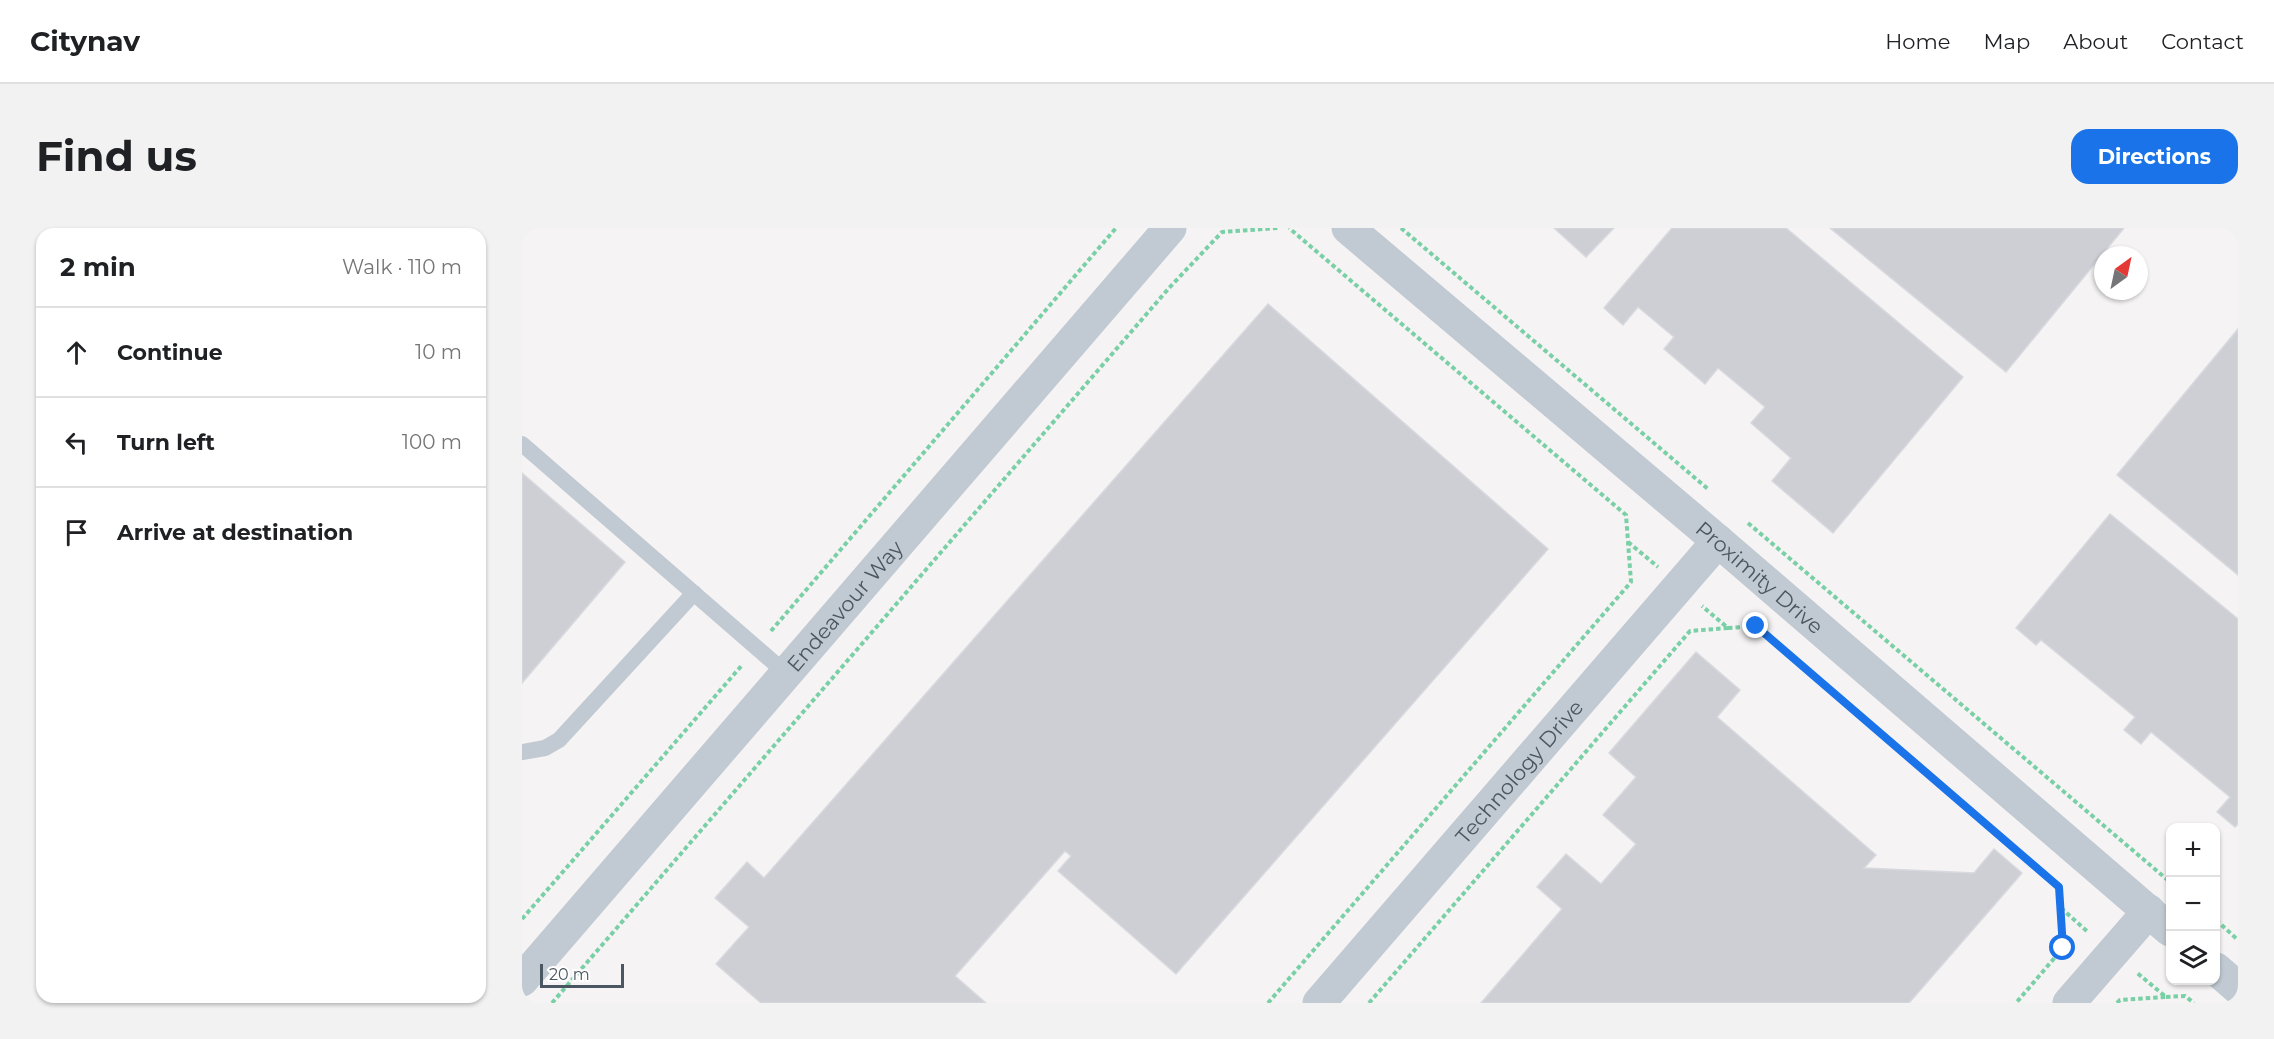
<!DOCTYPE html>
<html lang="en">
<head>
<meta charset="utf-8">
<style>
  body { margin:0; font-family:Montserrat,sans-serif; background:#f2f2f2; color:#202124 }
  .controls { position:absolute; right:18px; bottom:18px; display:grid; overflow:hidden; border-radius:12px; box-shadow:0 2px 4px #0004 }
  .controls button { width:54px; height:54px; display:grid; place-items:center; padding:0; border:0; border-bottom:2px solid #e0e0e0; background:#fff; color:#202124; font:30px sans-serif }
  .compass { position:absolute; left:1572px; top:18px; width:54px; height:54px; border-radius:50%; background:#fff; box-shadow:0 2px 4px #0004; rotate:33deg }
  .scale { position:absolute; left:18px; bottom:15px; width:84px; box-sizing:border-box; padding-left:6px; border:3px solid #4a5661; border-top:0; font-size:16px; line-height:21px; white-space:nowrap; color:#4a5661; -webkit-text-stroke:4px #fff; paint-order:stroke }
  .stop { position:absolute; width:18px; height:18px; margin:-14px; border:4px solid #1a73e8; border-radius:50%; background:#fff }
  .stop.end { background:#1a73e8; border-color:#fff; box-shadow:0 2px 6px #0008 }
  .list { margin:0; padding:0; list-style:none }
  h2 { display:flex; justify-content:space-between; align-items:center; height:78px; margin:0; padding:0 24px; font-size:26px }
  h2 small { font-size:20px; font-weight:400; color:#757577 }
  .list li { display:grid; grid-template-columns:39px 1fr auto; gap:18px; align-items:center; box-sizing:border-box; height:90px; padding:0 24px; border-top:2px solid #e0e0e0 }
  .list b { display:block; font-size:22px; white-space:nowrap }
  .list em { font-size:20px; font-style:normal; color:#757577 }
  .icon { flex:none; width:33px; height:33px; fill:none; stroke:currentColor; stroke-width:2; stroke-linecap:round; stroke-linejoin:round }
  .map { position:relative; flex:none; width:1716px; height:775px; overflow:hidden; border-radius:18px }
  header { display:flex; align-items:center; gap:36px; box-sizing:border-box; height:84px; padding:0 30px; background:#fff; border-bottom:2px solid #e0e0e0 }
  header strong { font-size:28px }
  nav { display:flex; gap:33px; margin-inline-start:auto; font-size:21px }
  .intro { display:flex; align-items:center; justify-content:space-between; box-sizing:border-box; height:144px; padding:0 36px }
  h1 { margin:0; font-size:42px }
  .button { padding:15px 27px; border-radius:18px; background:#1a73e8; color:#fff; font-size:21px; font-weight:700 }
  main { display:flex; gap:36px; padding:0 36px }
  aside { flex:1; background:#fff; border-radius:18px; box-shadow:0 2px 4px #0004 }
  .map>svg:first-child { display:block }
</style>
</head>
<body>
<header>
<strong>Citynav</strong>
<nav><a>Home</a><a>Map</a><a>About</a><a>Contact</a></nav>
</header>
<div class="intro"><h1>Find us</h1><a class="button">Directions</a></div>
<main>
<aside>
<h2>2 min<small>Walk · 110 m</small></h2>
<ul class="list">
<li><svg class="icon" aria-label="ahead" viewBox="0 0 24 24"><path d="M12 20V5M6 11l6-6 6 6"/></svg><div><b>Continue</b></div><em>10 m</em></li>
<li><svg class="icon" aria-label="left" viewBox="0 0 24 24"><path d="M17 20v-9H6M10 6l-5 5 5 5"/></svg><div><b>Turn left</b></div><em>100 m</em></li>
<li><svg class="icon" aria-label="arrive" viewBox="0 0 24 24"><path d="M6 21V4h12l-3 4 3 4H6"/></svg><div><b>Arrive at destination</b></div></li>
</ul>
</aside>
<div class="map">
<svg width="1716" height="775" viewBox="0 0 1716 775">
  <rect width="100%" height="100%" fill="#f5f3f3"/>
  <!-- building -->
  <g fill="#cdcfd5" stroke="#d7d9de" stroke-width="1.5">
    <path d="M1032,0H1092L1064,29Z"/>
    <path d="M1150,0H1264L1441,149L1311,305L1250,253L1269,230L1229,195L1243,179L1196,140L1183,156L1142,121L1152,109L1116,79L1101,97L1082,80Z"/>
    <path d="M1308,0H1602L1484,144Z"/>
    <path d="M746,76L1026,321L654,746L536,643L549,628L543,623L433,748L464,775H239L194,736L227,699L193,670L225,634L242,650Z"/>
    <path d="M1716,101V347L1595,247Z"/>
    <path d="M0,245L103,334L0,455Z"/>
    <path d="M1588,286L1716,391V596L1713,599L1695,584L1708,569L1629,504L1619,516L1602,502L1613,489L1519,412L1514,417L1494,400Z"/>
    <path d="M1174,424L1218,462L1195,489L1354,627L1342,640L1452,645L1472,621L1500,645L1387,775H959L1040,681L1015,659L1044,626L1079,656L1114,616L1081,587L1114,549L1087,525Z"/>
  </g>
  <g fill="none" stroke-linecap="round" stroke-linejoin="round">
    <!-- path -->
    <g stroke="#7ad0a6" stroke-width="4" stroke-dasharray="4.5 3" stroke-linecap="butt">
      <path d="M879,0L1186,261"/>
      <path d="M1226,295L1648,654"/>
      <path d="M1106,314L1136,339"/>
      <path d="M1206,400L1234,398L1537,659L1541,720L1494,775"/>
      <path d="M249,403L594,0"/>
      <path d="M1539,680L1567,705"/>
      <path d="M0,691L221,436"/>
      <path d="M1694,692L1716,712"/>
      <path d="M1644,769L1663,768L1672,775"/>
      <path d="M30,775L647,60L700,4L756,0"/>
      <path d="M746,775L1109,354L1104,287L767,0"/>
      <path d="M847,775L1168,403L1206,400L1180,378"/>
      <path d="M1595,775L1598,772L1644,769L1614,744"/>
    </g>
    <!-- service -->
    <g stroke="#c1cad2" stroke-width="16">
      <path d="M0,216L265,446"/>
      <path d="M0,524L23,520L37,512L172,365"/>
    </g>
    <!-- minor -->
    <g stroke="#c1cad2" stroke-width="33">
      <path id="s1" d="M826,0L1196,313L1648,702"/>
      <path d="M1694,741L1716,760"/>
      <path id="s2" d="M0,752L648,0"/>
      <path id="s3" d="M797,775L1196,313"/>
      <path d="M1547,775L1627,683"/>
    </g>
  </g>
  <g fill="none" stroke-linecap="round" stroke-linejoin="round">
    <!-- route -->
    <path stroke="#1a73e8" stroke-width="8" d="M1234,398L1537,659L1541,720"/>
  </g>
  <g text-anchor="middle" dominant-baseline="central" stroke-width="4.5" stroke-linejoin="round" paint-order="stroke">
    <!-- street labels -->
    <g font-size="21" fill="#4a5661" stroke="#fff">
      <text stroke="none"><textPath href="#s1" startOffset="540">Proximity Drive</textPath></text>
      <text stroke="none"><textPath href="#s2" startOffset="494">Endeavour Way</textPath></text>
      <text stroke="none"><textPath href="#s3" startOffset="306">Technology Drive</textPath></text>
    </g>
  </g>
</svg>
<div class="controls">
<button>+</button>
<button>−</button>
<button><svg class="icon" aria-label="layers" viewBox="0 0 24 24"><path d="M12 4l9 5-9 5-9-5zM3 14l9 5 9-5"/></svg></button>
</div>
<svg class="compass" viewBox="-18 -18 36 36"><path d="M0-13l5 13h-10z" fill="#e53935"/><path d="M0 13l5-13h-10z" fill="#757577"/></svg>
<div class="scale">20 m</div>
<div class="stop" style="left:1541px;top:720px"></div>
<div class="stop end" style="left:1234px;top:398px"></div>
</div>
</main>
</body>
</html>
